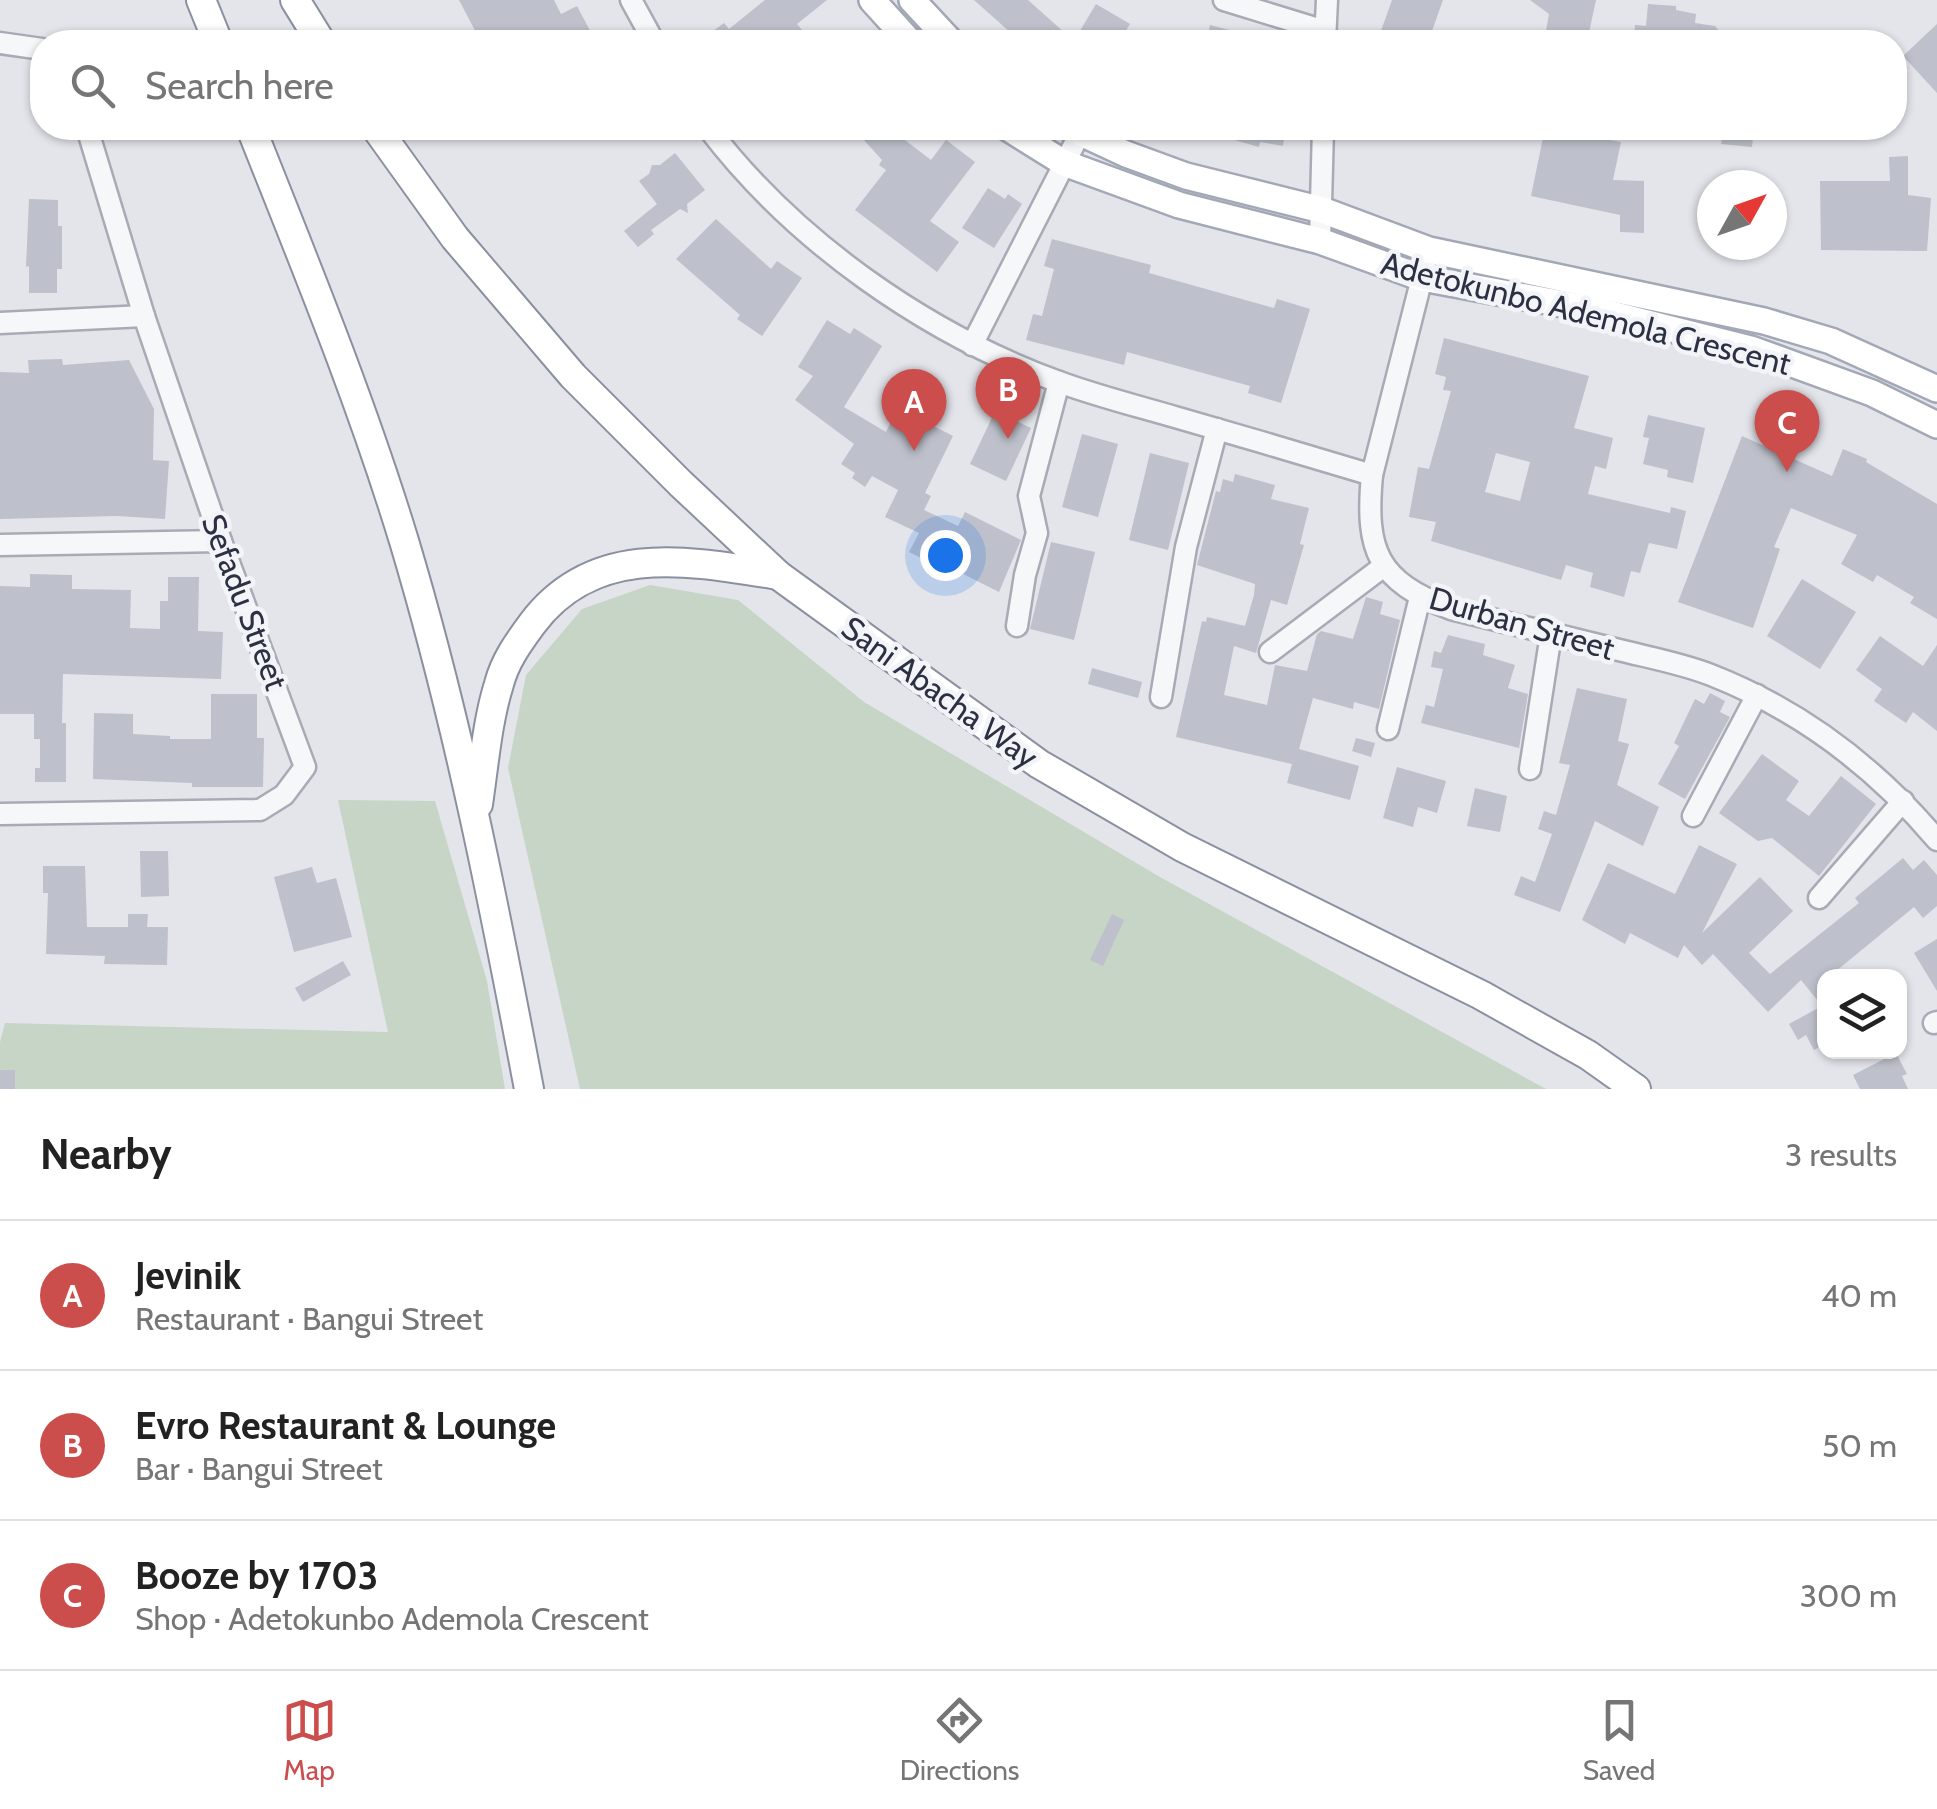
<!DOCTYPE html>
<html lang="en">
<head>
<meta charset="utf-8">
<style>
  body { margin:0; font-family:Cabin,sans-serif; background:#f6f6f6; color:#222 }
  .controls { position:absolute; right:30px; bottom:30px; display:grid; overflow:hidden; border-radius:20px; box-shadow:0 2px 8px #0004 }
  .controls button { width:90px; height:90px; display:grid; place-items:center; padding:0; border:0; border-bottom:2px solid #e0e0e0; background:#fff; color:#222; font:50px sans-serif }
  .compass { position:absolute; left:1697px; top:170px; width:90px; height:90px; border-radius:50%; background:#fff; box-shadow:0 2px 8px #0004; rotate:50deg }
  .you { position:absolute; left:945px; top:555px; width:35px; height:35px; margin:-25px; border:8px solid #fff; border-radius:50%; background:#1a73e8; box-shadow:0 0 0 15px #1a73e833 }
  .badge { display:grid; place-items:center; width:65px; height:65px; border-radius:50%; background:#cb4e4d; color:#fff; font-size:32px; font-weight:700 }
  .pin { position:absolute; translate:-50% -82px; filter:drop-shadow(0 2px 5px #0008) }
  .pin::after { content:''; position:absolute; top:52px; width:35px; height:30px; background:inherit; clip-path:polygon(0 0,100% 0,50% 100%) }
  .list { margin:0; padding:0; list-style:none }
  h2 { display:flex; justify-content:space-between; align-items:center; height:130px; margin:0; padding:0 40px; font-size:42px }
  h2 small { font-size:32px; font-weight:400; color:#767676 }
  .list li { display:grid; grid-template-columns:65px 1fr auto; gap:30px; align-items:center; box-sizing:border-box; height:150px; padding:0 40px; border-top:2px solid #e0e0e0 }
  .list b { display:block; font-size:38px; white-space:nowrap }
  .list p { margin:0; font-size:32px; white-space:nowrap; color:#767676 }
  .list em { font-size:32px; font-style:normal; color:#767676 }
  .icon { flex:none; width:55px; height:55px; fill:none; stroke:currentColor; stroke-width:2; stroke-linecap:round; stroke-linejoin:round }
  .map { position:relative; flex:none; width:1937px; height:1089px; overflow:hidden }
  .search { position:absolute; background:#fff; box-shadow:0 2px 8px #0004; left:30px; right:30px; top:30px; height:110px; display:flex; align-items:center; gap:25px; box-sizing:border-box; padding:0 35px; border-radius:40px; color:#767676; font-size:38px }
  .sheet { height:580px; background:#fff }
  nav { display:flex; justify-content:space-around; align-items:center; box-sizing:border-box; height:140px; border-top:2px solid #e0e0e0; background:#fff; font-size:28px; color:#767676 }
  nav a { display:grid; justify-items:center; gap:5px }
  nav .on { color:#cb4e4d }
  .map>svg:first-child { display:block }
</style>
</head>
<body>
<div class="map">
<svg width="1937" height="1089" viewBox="0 0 1937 1089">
  <rect width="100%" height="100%" fill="#e3e5eb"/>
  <!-- green -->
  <g fill="#c6d5c5">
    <path d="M650,585L738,600L864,702L1160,877L1546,1089H580L508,768L526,675L582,609Z"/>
    <path d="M338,800L435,801L487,981L505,1089H0V1042L5,1023L388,1032Z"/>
  </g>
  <!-- building -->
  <g fill="#bec0cb" fill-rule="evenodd">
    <path d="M459,0H554L561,14L577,6L596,42H481Z"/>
    <path d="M765,0H827L797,24L812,42H698L724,23L729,29Z"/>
    <path d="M974,0H1028L1074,41L1096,4L1130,24L1119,42H1021Z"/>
    <path d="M1392,0H1443L1428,42H1377Z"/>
    <path d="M1530,0H1596L1587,42H1544L1549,14Z"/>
    <path d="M1648,4L1676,6V10L1696,14L1695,23L1715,26L1728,42H1634L1635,25L1646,26Z"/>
    <path d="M1937,24V93L1903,56Z"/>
    <path d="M1210,25L1257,37L1256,42L1207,40Z"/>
    <path d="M853,128H889L931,160L946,140L975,162L930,221L959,242L937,272L855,210L886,170L879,165L882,160Z"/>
    <path d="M1207,128H1286L1283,146L1260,142L1259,147L1206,132Z"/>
    <path d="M1545,128L1621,142L1613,180L1644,181V233L1620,232V215L1531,196Z"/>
    <path d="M1723,128H1754L1752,147L1721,144Z"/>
    <path d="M675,153L705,190L687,204L688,213L680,209L651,230L654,234L638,247L624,231L657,204L639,181L649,174L652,165H660Z"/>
    <path d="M1908,156V195L1931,198L1927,251L1821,250L1820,181H1890L1889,157Z"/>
    <path d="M988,188L1005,199L1008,194L1022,204L994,248L962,228Z"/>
    <path d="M29,199L58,200V226H62V269H57V293H29V266L26,267Z"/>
    <path d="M716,219L771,269L777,261L802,278L762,336L737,319L740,315L676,259Z"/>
    <path d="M1052,239L1151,265L1149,273L1274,308L1277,299L1310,309L1281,403L1248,393L1250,386L1127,352L1124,365L1026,340L1033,314L1042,316L1054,269L1044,266Z"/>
    <path d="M827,320L850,334L854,328L882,346L844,407L886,432L898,408L953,436L925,493L931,496L924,510L958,526L965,512L1021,540L999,592L929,557L927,561L909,552L919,533L885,517L898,490L872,476L865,487L852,478L855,473L841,464L854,444L795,400L813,376L798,367Z"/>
    <path d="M1444,338L1589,376L1574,428L1613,438L1606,469L1595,466L1588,494L1670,513L1671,507L1686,511L1677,549L1649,543L1640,573L1631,571L1624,597L1590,587L1593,573L1566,565L1561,580L1431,541L1436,522L1409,517L1418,467L1429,469L1451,391L1443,390L1446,377L1435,374ZM1496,453L1530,462L1520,501L1485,492Z"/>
    <path d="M62,359L63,365L129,360L154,409L153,460L169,461L165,519L117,516L0,519V372L29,373L28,360Z"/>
    <path d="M998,405L1014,413L1012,419L1031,428L1006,481L970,464Z"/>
    <path d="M1648,415L1705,428L1693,483L1667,477L1668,470L1643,464L1649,438L1643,437Z"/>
    <path d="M1082,434L1118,444L1098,517L1062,507Z"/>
    <path d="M1742,436L1832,476L1843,449L1867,459L1866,462L1937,504V619L1910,603L1914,597L1877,575L1873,582L1841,564L1857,535L1791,508L1774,547L1780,549L1753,628L1678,602Z"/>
    <path d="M1150,453L1189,463L1168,550L1129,540Z"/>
    <path d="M1235,474L1275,485L1271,499L1309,508L1300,544L1304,545L1287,605L1271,600L1256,653L1234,646L1224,695L1267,705L1275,665L1307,671L1317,634L1321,631L1353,639L1366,597L1383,602L1380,614L1400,620L1379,709L1354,702L1353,709L1313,698L1299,749L1359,766L1350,800L1287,783L1292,764L1176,737L1202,621L1206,622L1207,617L1245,626L1254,595L1255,584L1197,565L1216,491L1220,492L1223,479L1233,482Z"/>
    <path d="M1051,542L1095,552L1074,640L1030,629Z"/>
    <path d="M30,574L72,575V589L131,590L130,628L160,629V601H168V577H199L198,631L223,632L221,679L63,674L62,723H66V782H35V768H40V739H34V714H0V586L30,587Z"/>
    <path d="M1802,579L1856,612L1820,669L1767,636Z"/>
    <path d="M1448,635L1485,644L1483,655L1515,665L1508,688L1528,694L1519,748L1421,723L1426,705L1434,707L1443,669L1431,667L1434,651L1441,653Z"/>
    <path d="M1880,636L1923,666L1937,645V731L1913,712L1906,723L1874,701L1882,689L1856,670Z"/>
    <path d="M1092,668L1142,682L1138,698L1088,684Z"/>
    <path d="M1577,688L1627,699L1618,741L1629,744L1617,785L1659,807L1643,846L1595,821L1560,912L1514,895L1521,876L1535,882L1552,834L1538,829L1544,811L1556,815L1570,765L1559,763Z"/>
    <path d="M1710,693L1725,701L1720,712L1730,717L1685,799L1658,784L1679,746L1674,743L1695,699L1704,704Z"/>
    <path d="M211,694H257V738H264L263,787H192V783L93,779L94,713L133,714V734L170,736V739H211Z"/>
    <path d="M1356,738L1375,743L1371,757L1352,751Z"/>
    <path d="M1762,754L1799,781L1786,800L1809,816L1841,776L1876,804L1819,876L1772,838L1758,841L1719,813Z"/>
    <path d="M1397,767L1446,781L1437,813L1418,807L1413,827L1383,818Z"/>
    <path d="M1475,788L1507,796L1500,832L1467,826Z"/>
    <path d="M1699,845L1737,864L1702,933L1760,877L1793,911L1749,953L1770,974L1859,903L1855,898L1903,858L1913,870L1924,860L1937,875V906L1923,918L1914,907L1830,976H1824V1044L1814,1050L1806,1035L1798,1040L1789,1024L1822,1006L1801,980L1768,1012L1713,954L1702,965L1684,945L1678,958L1630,933L1625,944L1582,920L1608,863L1675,894Z"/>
    <path d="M140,851H168L169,896L141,897Z"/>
    <path d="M43,866H85L87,927H128V914H148L147,927H168L167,965L104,964L105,956L46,954L48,893H43Z"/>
    <path d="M312,867L317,883L336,878L352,937L294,952L274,877Z"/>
    <path d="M1112,914L1124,920L1103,966L1090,960Z"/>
    <path d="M1937,939V991L1914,953Z"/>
    <path d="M343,961L351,975L303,1002L295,988Z"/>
    <path d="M1896,1053L1907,1074L1902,1076L1908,1089H1860L1853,1075Z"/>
    <rect x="0" y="1070" width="15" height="19"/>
  </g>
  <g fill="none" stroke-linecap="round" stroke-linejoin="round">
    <!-- minor casing -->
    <g stroke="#a8abb5" stroke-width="25">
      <g id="minor">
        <path d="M631,0L654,42"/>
        <path d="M1224,0L1325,31"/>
        <path d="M1325,42L1327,0"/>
        <path d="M0,43L42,49"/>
        <path d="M708,128C794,241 925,333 1059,382C1097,396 1137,406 1175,417C1241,436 1306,455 1372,475"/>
        <path d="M1320,241L1323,128"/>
        <path d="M1429,250L1372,475C1365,551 1377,581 1451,609C1506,622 1560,636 1615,649C1646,657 1681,663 1711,675C1800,710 1876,768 1937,840"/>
        <path d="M0,323L144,316"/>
        <path d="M972,345L1080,133"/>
        <path d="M0,545L221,541"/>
        <path d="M1017,626L1025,575L1037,533L1029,496L1059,382"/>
        <path d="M1270,652L1384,566"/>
        <path d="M1161,697L1186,547L1217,429"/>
        <path d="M1388,729L1420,597"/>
        <path d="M1530,769L1551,634"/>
        <path d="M0,814L260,810L284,795L305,767L221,541L144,316L87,128"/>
        <path d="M1693,816L1757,695"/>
        <path d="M1819,898L1903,801"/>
        <path d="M1934,1023L1937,1022"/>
      </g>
    </g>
    <!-- major casing -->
    <g stroke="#a3a8b6" stroke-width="30">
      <g id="major">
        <path d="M872,0L910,42"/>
        <path d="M912,0L951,42"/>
        <path d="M1008,128L1064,163L1179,205L1320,241L1422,278L1596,310L1751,349L1872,393L1937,425"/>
        <path d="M1070,128L1126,154L1186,176L1322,210L1429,250L1764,321L1831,341L1937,389"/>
      </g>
    </g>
    <!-- highway casing -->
    <g stroke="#8b90a1" stroke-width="32">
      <g id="highway">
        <path d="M201,0L218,42"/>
        <path d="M295,0L321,42"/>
        <path d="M251,128C305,264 361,400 404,541C458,721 494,904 529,1089"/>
        <path d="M376,128L455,238L573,376L681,484L778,575L1039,764L1182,847L1481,995L1588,1055L1636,1089"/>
        <path d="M478,804C484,765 487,722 499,684C505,661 518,643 532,624C594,541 690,561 778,575"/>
      </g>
    </g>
    <!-- minor -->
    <use href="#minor" stroke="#f6f7f9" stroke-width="20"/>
    <!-- major -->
    <use href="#major" stroke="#fff" stroke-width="25"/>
    <!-- highway -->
    <use href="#highway" stroke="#fff" stroke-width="28"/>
  </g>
  <g text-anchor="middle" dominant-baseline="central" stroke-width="9" stroke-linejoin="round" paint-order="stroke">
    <!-- street labels -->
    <g font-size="32" fill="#2b3043" stroke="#f3f4f8">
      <text transform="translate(1586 313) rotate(14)">Adetokunbo Ademola Crescent</text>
      <text transform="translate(245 602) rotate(69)">Sefadu Street</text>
      <text transform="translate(1522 623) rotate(16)">Durban Street</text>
      <text transform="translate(940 692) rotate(36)">Sani Abacha Way</text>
    </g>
  </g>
</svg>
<div class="controls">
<button><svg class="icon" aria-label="layers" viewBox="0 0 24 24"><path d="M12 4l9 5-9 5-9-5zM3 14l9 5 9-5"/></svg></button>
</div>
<svg class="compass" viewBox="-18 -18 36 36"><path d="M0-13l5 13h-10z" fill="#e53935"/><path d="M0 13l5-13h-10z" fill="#767676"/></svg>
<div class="you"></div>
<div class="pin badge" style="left:914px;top:451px">A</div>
<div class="pin badge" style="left:1008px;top:439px">B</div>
<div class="pin badge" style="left:1787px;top:472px">C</div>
<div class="search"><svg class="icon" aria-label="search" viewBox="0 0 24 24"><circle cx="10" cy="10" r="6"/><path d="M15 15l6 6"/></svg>Search here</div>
</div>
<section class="sheet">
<h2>Nearby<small>3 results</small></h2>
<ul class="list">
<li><span class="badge">A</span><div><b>Jevinik</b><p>Restaurant · Bangui Street</p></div><em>40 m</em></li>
<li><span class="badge">B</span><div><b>Evro Restaurant &amp; Lounge</b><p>Bar · Bangui Street</p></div><em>50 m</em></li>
<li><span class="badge">C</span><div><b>Booze by 1703</b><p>Shop · Adetokunbo Ademola Crescent</p></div><em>300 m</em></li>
</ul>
</section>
<nav>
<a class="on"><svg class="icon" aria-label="map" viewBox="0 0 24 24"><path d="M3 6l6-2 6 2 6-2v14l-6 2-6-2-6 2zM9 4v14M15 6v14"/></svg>Map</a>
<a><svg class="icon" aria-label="directions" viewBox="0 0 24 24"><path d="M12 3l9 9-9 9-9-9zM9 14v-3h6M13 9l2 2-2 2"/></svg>Directions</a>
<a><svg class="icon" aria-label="saved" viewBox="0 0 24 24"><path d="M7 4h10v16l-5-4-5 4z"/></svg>Saved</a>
</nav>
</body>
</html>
